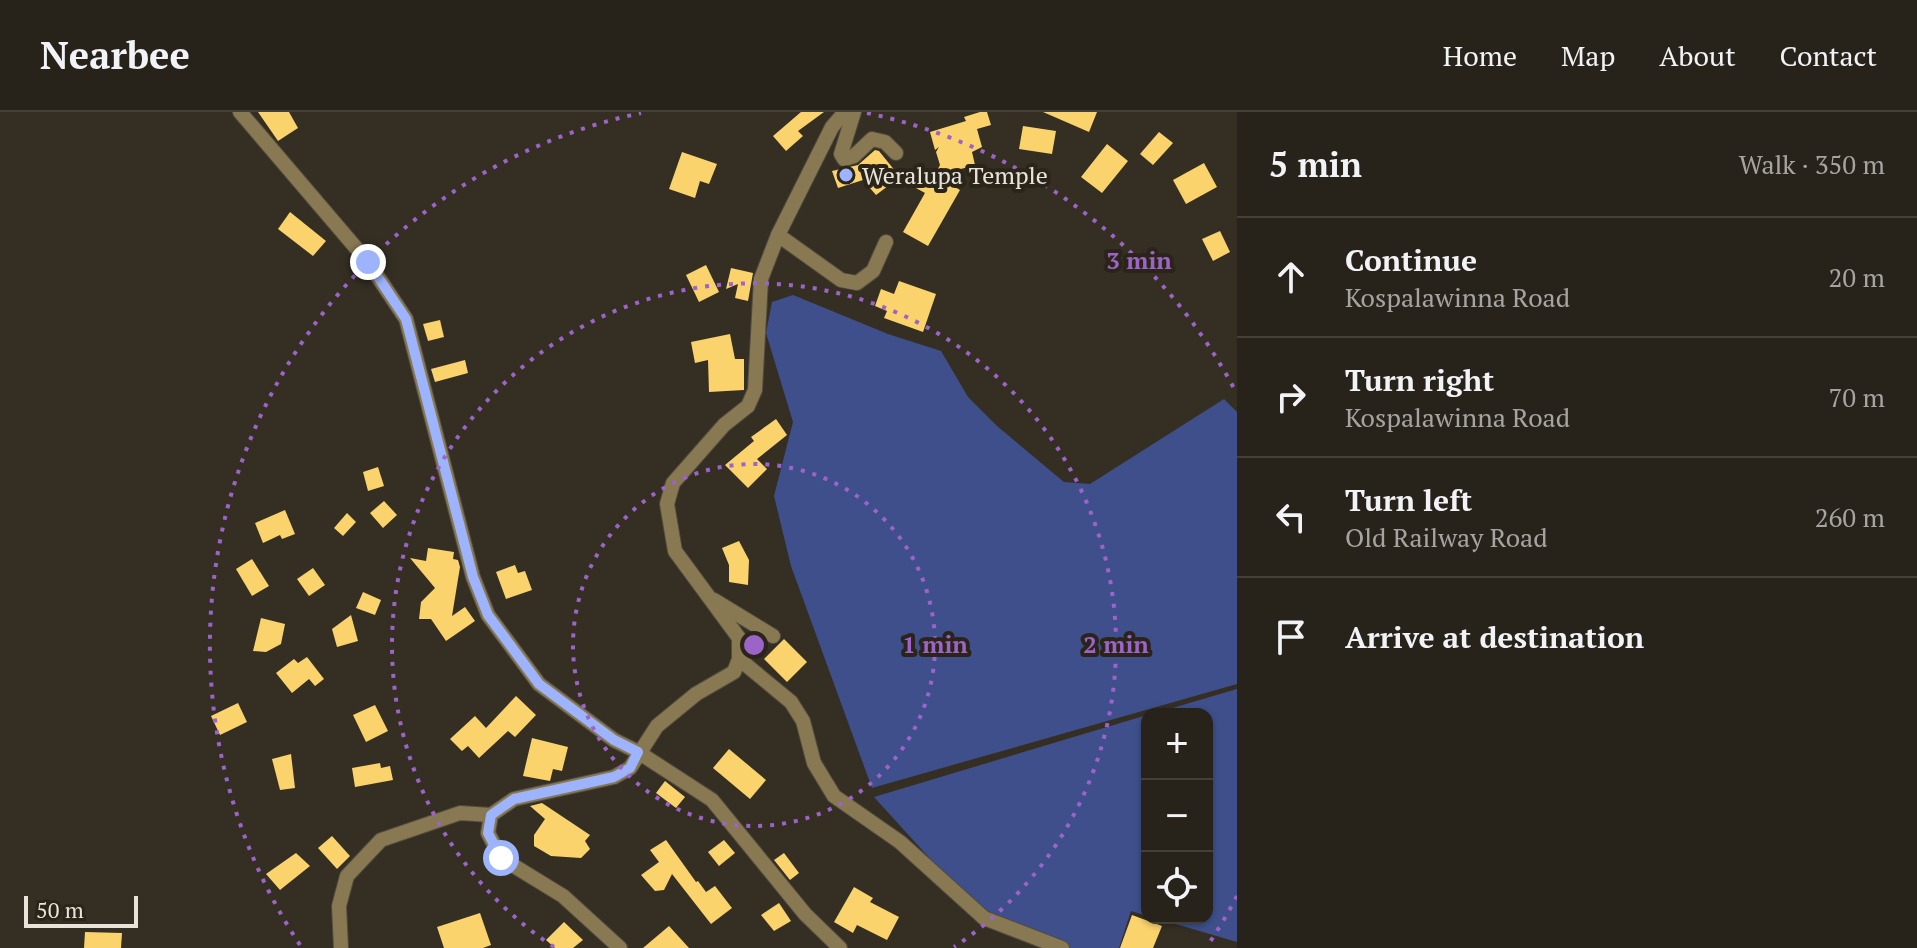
<!DOCTYPE html>
<html lang="en">
<head>
<meta charset="utf-8">
<style>
  body { margin:0; font-family:"PT Serif",serif; background:#342f27; color:#f1f3f6 }
  .controls { position:absolute; right:24px; bottom:24px; display:grid; overflow:hidden; border-radius:16px; box-shadow:0 2px 6px #0004 }
  .controls button { width:72px; height:72px; display:grid; place-items:center; padding:0; border:0; border-bottom:2px solid #444039; background:#28231a; color:#f1f3f6; font:40px sans-serif }
  .scale { position:absolute; left:24px; bottom:20px; width:114px; box-sizing:border-box; padding-left:8px; border:4px solid #e8e4dc; border-top:0; font-size:22px; line-height:28px; white-space:nowrap; color:#e8e4dc; -webkit-text-stroke:6px #2b2519; paint-order:stroke }
  .stop { position:absolute; width:24px; height:24px; margin:-18px; border:6px solid #9db4fd; border-radius:50%; background:#fff }
  .stop.end { background:#9db4fd; border-color:#fff; box-shadow:0 2px 8px #0008 }
  .list { margin:0; padding:0; list-style:none }
  h2 { display:flex; justify-content:space-between; align-items:center; height:104px; margin:0; padding:0 32px; font-size:34px }
  h2 small { font-size:26px; font-weight:400; color:#a5a4a2 }
  .list li { display:grid; grid-template-columns:52px 1fr auto; gap:24px; align-items:center; box-sizing:border-box; height:120px; padding:0 32px; border-top:2px solid #444039 }
  .list b { display:block; font-size:30px; white-space:nowrap }
  .list p { margin:0; font-size:26px; white-space:nowrap; color:#a5a4a2 }
  .list em { font-size:26px; font-style:normal; color:#a5a4a2 }
  .icon { flex:none; width:44px; height:44px; fill:none; stroke:currentColor; stroke-width:2; stroke-linecap:round; stroke-linejoin:round }
  .map { position:relative; flex:none; width:1237px; height:836px; overflow:hidden }
  header { display:flex; align-items:center; gap:48px; box-sizing:border-box; height:112px; padding:0 40px; background:#28231a; border-bottom:2px solid #444039 }
  header strong { font-size:38px }
  nav { display:flex; gap:44px; margin-inline-start:auto; font-size:28px }
  main { display:flex }
  aside { flex:1; background:#28231a }
  .map>svg:first-child { display:block }
</style>
</head>
<body>
<header>
<strong>Nearbee</strong>
<nav><a>Home</a><a>Map</a><a>About</a><a>Contact</a></nav>
</header>
<main>
<div class="map">
<svg width="1237" height="836" viewBox="0 0 1237 836">
  <rect width="100%" height="100%" fill="#352f23"/>
  <!-- green -->
  <g fill="#3e4f8b">
    <path d="M793,183L888,222L941,239L968,285L997,314L1064,370L1090,372L1224,287L1237,300V572L872,676L791,454L774,384L793,310L766,221L772,190Z"/>
    <path d="M1237,577V830L1155,806H1207V602H1152Z"/>
    <path d="M1147,603V804L1131,799L1119,836H1062L984,806L874,685Z"/>
  </g>
  <!-- building -->
  <g fill="#fbd36d">
    <path d="M258,0H289L298,16L278,29Z"/>
    <path d="M801,0H824L798,19L803,24L786,39L773,24Z"/>
    <path d="M980,0H987L991,13L977,17L982,35L972,40L975,53L936,64L960,78L928,134L903,120L925,81L916,76L922,64L931,70L940,53L936,40L939,35L935,38L930,20L966,9L964,5Z"/>
    <path d="M1043,0H1097L1089,20Z"/>
    <path d="M1023,14L1056,19L1052,42L1019,37Z"/>
    <path d="M1159,20L1173,31L1153,53L1140,42Z"/>
    <path d="M1107,32L1128,49L1102,81L1081,65Z"/>
    <path d="M875,38L879,39L900,65L876,83L863,68L838,76L832,59L858,53Z"/>
    <path d="M682,40L717,52L709,72L700,69L695,86L669,77Z"/>
    <path d="M1204,51L1217,75L1186,92L1173,68Z"/>
    <path d="M290,100L326,129L313,144L278,117Z"/>
    <path d="M1220,119L1230,140L1213,149L1202,127Z"/>
    <path d="M706,153L719,180L699,190L686,163Z"/>
    <path d="M731,156L753,161L748,189L735,186L738,172L726,177Z"/>
    <path d="M899,169L936,182L923,220L884,206L887,199L875,194L881,177L894,182Z"/>
    <path d="M440,208L444,225L428,229L423,212Z"/>
    <path d="M730,222L735,247H744V278L709,280L708,248L695,251L691,230Z"/>
    <path d="M465,248L468,261L435,270L431,257Z"/>
    <path d="M776,307L787,323L757,347L767,357L748,376L725,353L754,329L751,325Z"/>
    <path d="M378,355L384,374L368,379L363,360Z"/>
    <path d="M384,389L397,403L383,416L370,401Z"/>
    <path d="M285,398L295,422L282,427L280,423L263,431L255,411Z"/>
    <path d="M347,401L356,410L343,424L334,416Z"/>
    <path d="M739,429L749,448L748,473L729,470V453L722,436Z"/>
    <path d="M428,436L454,440L453,447L458,448L460,455L452,504L465,495L475,509L446,529L431,507H419L421,490L435,476L410,446L426,449Z"/>
    <path d="M252,447L269,474L252,484L236,457Z"/>
    <path d="M515,453L518,461L525,459L532,478L506,487L496,460Z"/>
    <path d="M313,456L325,473L309,484L297,467Z"/>
    <path d="M363,480L381,488L375,503L356,496Z"/>
    <path d="M351,503L358,529L337,535L332,517Z"/>
    <path d="M261,506L285,512L281,532L266,540L253,539Z"/>
    <path d="M784,527L807,550L787,570L764,547Z"/>
    <path d="M307,545L324,567L315,574L309,567L292,581L276,561L294,547L298,551Z"/>
    <path d="M516,584L536,603L515,625L508,619L479,646L468,634L462,639L450,627L475,604L486,616Z"/>
    <path d="M238,591L247,610L220,623L211,604Z"/>
    <path d="M375,593L388,619L366,630L353,603Z"/>
    <path d="M532,626L568,635L562,659L553,657L550,669L523,664Z"/>
    <path d="M729,637L766,668L750,687L713,656Z"/>
    <path d="M291,642L295,676L280,678L272,647Z"/>
    <path d="M380,651L381,656L390,654L393,668L355,675L352,656Z"/>
    <path d="M665,669L685,685L676,696L656,681Z"/>
    <path d="M542,691L590,723L585,729L590,737L581,746L551,744L534,734V723L545,707L530,694Z"/>
    <path d="M332,724L350,744L337,757L318,736Z"/>
    <path d="M666,728L696,770L698,769L706,780L715,774L732,796L711,812L672,762L664,778L655,779L641,763L659,750L650,738Z"/>
    <path d="M724,728L735,741L719,754L708,740Z"/>
    <path d="M296,741L310,754L280,778L266,762Z"/>
    <path d="M784,741L799,761L790,768L774,748Z"/>
    <path d="M854,775L873,786L870,790L899,805L887,828L857,813L853,821L834,810Z"/>
    <path d="M779,791L791,809L774,819L761,803Z"/>
    <path d="M480,801L491,833L483,836H444L437,815Z"/>
    <path d="M1132,803L1162,814L1153,836H1120Z"/>
    <path d="M564,810L583,828L573,836H555L546,828Z"/>
    <path d="M669,814L689,836H643Z"/>
    <path d="M85,820L122,821L121,836H84Z"/>
  </g>
  <g fill="none" stroke-linecap="round" stroke-linejoin="round">
    <!-- minor casing -->
    <g stroke="#524c41" stroke-width="16">
      <g id="minor">
        <path d="M240,0L368,150L406,207L473,465L488,503L539,572L614,628L638,640L712,688L805,802L840,836"/>
        <path d="M854,0L841,42L844,47L854,44L872,27L885,30L896,41"/>
        <path d="M778,123L841,168L857,171L873,159L886,130"/>
        <path d="M714,488L773,524"/>
        <path d="M739,547L791,590L803,609L814,651L834,684L900,730L984,806L1062,836"/>
        <path d="M341,836L339,794L347,764L381,728L460,701L491,703"/>
        <path d="M620,836L563,784L501,746L488,721L491,703L514,687L614,665L630,656L657,614L696,582L734,560L739,547V526L675,439L667,392L673,371L724,313L748,294L755,278L761,167L778,123L832,15L845,0"/>
      </g>
    </g>
    <!-- minor -->
    <use href="#minor" stroke="#887952" stroke-width="14"/>
  </g>
  <g fill="none" stroke-linecap="round" stroke-linejoin="round">
    <!-- route -->
    <path stroke="#9db4fd" stroke-width="10" d="M368,150L406,207L473,465L488,503L539,572L614,628L638,640L630,656L614,665L514,687L491,703L488,721L501,746"/>
  </g>
  <!-- distance rings -->
  <g fill="none" stroke="#9c63c8" stroke-width="4" stroke-dasharray="4 8">
    <circle cx="754" cy="533" r="181"/>
    <path d="M554 835A362 362 0 1 1 954 835"/>
    <path d="M1237 784A544 544 0 0 1 1208 833M300 833A544 544 0 0 1 641 1M867 1A544 544 0 0 1 1237 282"/>
  </g>
  <!-- markers -->
  <circle fill="#9db4fd" stroke="#2b2519" stroke-width="3" cx="846" cy="63" r="8"/>
  <g text-anchor="middle" dominant-baseline="central" stroke-width="8" stroke-linejoin="round" paint-order="stroke">
    <!-- poi labels -->
    <g font-size="24" fill="#e8e4dc" stroke="#2b2519" text-anchor="start">
      <text x="862" y="63">Weralupa Temple</text>
    </g>
  </g>
  <circle cx="754" cy="533" r="12" fill="#9c63c8" stroke="#2b2519" stroke-width="4"/>
  <g font-size="24" text-anchor="middle" font-weight="bold" fill="#9c63c8" stroke="#2b2519" stroke-width="8" stroke-linejoin="round" paint-order="stroke">
    <text x="1139" y="157">3 min</text>
    <text x="935" y="541">1 min</text>
    <text x="1116" y="541">2 min</text>
  </g>
</svg>
<div class="controls">
<button>+</button>
<button>−</button>
<button><svg class="icon" aria-label="locate" viewBox="0 0 24 24"><circle cx="12" cy="12" r="6"/><path d="M12 2v4M12 18v4M2 12h4M18 12h4"/></svg></button>
</div>
<div class="scale">50 m</div>
<div class="stop" style="left:501px;top:746px"></div>
<div class="stop end" style="left:368px;top:150px"></div>
</div>
<aside>
<h2>5 min<small>Walk · 350 m</small></h2>
<ul class="list">
<li><svg class="icon" aria-label="ahead" viewBox="0 0 24 24"><path d="M12 20V5M6 11l6-6 6 6"/></svg><div><b>Continue</b><p>Kospalawinna Road</p></div><em>20 m</em></li>
<li><svg class="icon" aria-label="right" viewBox="0 0 24 24"><path d="M7 20v-9h11M14 6l5 5-5 5"/></svg><div><b>Turn right</b><p>Kospalawinna Road</p></div><em>70 m</em></li>
<li><svg class="icon" aria-label="left" viewBox="0 0 24 24"><path d="M17 20v-9H6M10 6l-5 5 5 5"/></svg><div><b>Turn left</b><p>Old Railway Road</p></div><em>260 m</em></li>
<li><svg class="icon" aria-label="arrive" viewBox="0 0 24 24"><path d="M6 21V4h12l-3 4 3 4H6"/></svg><div><b>Arrive at destination</b></div></li>
</ul>
</aside>
</main>
</body>
</html>
